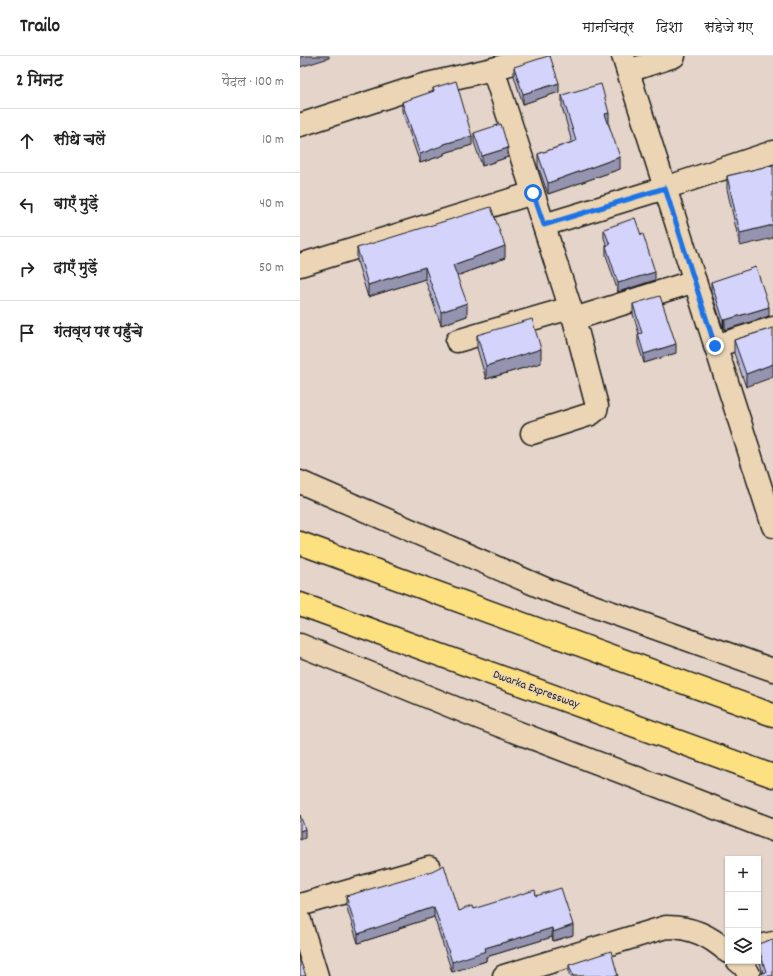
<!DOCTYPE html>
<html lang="hi">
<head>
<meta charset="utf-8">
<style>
  body { margin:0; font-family:Dekko,"Playpen Sans Deva",sans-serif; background:#f2f2f2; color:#222 }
  .controls { position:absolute; right:12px; bottom:12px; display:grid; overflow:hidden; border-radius:0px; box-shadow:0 1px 3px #0004 }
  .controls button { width:36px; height:36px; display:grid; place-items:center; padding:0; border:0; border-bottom:1px solid #e0e0e0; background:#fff; color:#222; font:20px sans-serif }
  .stop { position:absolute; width:12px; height:12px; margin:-9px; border:3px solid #1a73e8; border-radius:50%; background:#fff }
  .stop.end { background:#1a73e8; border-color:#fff; box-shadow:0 1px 4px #0008 }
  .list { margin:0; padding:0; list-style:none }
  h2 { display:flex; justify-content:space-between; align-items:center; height:52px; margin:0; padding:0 16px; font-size:17px }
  h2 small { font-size:13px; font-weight:400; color:#767676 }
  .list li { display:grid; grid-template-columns:26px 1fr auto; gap:12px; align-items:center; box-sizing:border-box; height:64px; padding:0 16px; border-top:1px solid #e0e0e0 }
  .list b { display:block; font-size:15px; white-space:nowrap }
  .list em { font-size:13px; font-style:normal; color:#767676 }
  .icon { flex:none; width:22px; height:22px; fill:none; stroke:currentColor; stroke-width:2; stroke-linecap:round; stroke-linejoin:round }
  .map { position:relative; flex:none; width:473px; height:920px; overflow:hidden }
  header { display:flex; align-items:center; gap:24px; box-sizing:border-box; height:56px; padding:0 20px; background:#fff; border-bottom:1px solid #e0e0e0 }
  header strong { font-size:19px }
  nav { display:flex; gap:22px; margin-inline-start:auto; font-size:14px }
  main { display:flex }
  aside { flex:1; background:#fff }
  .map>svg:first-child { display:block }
</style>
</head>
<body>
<header>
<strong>Trailo</strong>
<nav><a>मानचित्र</a><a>दिशा</a><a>सहेजे गए</a></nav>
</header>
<main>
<aside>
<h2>2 मिनट<small>पैदल · 100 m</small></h2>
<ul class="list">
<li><svg class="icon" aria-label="ahead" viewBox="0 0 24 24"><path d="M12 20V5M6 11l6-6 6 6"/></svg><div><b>सीधे चलें</b></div><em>10 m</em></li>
<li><svg class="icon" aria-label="left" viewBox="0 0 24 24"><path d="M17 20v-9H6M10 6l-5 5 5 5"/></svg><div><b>बाएँ मुड़ें</b></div><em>40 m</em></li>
<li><svg class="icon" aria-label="right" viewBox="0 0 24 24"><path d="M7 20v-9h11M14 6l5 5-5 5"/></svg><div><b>दाएँ मुड़ें</b></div><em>50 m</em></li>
<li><svg class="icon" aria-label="arrive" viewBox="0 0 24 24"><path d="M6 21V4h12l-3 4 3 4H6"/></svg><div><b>गंतव्य पर पहुँचे</b></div></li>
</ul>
</aside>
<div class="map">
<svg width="473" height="920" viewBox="0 0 473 920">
  <rect width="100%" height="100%" fill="#e4d4c9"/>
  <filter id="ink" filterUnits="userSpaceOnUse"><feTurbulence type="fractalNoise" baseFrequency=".025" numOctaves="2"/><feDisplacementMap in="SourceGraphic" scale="8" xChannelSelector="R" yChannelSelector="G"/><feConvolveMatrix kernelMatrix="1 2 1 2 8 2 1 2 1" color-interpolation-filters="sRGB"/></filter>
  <g filter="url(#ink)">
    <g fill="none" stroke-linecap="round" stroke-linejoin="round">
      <!-- service casing -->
      <g stroke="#1c1c1c" stroke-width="15">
        <path id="service" d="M458,885L473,882"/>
      </g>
      <!-- minor casing -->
      <g stroke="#1c1c1c" stroke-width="25">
        <g id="minor">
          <path d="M193,13L274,263L297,350L296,354L291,358L232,377"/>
          <path d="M328,15L374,0"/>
          <path d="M0,69L123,29L193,13L238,0"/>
          <path d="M244,169L365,132L473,96"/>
          <path d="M0,209L233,137"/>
          <path d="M274,263L395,225"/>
          <path d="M157,285L270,252"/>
          <path d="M415,290L473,272"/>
          <path d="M0,849L129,812"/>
          <path d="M0,865L17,920"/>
          <path d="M438,905L444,910L450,920"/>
          <path d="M204,920L366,871C391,871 409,879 428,896"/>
        </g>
      </g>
      <!-- tertiary casing -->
      <g stroke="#1c1c1c" stroke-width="25">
        <g id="tertiary">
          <path d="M323,0L473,470"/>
          <path d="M0,426L248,534L473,614"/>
          <path d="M0,589L180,662L473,774"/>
        </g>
      </g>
      <!-- trunk casing -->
      <g stroke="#1c1c1c" stroke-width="25">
        <g id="trunk">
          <path d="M0,487L473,659"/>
          <path d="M0,548L473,720"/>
        </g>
      </g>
      <!-- service -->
      <use href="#service" stroke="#ebd5b4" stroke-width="12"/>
      <!-- minor -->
      <use href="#minor" stroke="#ebd5b4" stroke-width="22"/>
      <!-- tertiary -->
      <use href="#tertiary" stroke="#ebd5b4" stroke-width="22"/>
      <!-- trunk -->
      <use href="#trunk" stroke="#fde080" stroke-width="22"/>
    </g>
    <!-- wall -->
    <g fill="#b5b5d8" stroke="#1c1c1c">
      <path d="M214,11L259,36L223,48L214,20Z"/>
      <path d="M133,32L172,89L144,97V99L120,107L102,55V46L133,36Z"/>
      <path d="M262,39L309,69L320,113L248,138L238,110V98L272,86L262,51Z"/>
      <path d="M174,77L208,101L182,110L174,86Z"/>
      <path d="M473,109L440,190L427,133V120Z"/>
      <path d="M304,173L355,224L318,236L306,199V190H307L304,182Z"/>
      <path d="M57,192L205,202L157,220L167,260L141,269L125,223L68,241L57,205Z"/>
      <path d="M411,226L469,260L425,274L424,272H423L411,235Z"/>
      <path d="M333,248L376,297L344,307L338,288V278H339L333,258Z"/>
      <path d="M473,272L446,331L434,297V284Z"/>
      <path d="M177,279L241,307L186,323L177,292Z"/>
      <path d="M46,840L158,855L173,853L236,840L273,879L253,885L252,881L186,901V905L152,916L134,861L99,872V874L58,887L46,849Z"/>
      <path d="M458,888L473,920H460V918L463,917L458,900Z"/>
      <path d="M269,909L318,920H270L269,918Z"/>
    </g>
    <!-- shaded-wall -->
    <g fill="#9494b0" stroke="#1c1c1c">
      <path d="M5,0H29V2L0,11V1Z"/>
      <path d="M259,27V36L223,48V38Z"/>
      <path d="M309,57V69L305,70V58Z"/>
      <path d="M172,80V89L144,97V99L120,107V98L144,88Z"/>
      <path d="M208,92V101L182,110V100Z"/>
      <path d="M320,101V113L248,138V127Z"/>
      <path d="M473,169V182L440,190V177Z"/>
      <path d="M205,190V202L153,221V209Z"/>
      <path d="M125,211V223L68,241V229Z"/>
      <path d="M355,216V224L318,236V227Z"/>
      <path d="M167,247V260L141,269V256Z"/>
      <path d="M469,251V260L425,274V264Z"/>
      <rect x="423" y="263" width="1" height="9"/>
      <path d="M376,288V297L344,307V298Z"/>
      <path d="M241,293V307L186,323V310Z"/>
      <path d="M473,308V321L446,331V318Z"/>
      <path d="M5,773V782L0,784V775Z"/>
      <path d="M134,851V861L99,872V874L58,887V878L99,863Z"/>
      <path d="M273,869V879L253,885V876Z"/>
      <path d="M252,872V881L186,901V905L152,916V906L185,892Z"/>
    </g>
    <!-- building -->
    <g fill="#d3d3fb" stroke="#1c1c1c">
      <path d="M248,0H250L259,27L223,38L214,11Z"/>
      <path d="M156,25L172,80L144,88V89L120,98L102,46L134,35L133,32Z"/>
      <path d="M301,28L309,57L305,58L320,101L248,127L238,98L276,85L262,39Z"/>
      <path d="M201,68L208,92L182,100L174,77Z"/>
      <path d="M473,109V169L440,177L427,120Z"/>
      <path d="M191,151L205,190L153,209L167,247L141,256L125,211L68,229L57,192Z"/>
      <path d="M335,162L341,179L343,178L355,216L318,227L306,190L310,189L304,173Z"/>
      <path d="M456,211L469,251L425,264L424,263H423L411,226Z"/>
      <path d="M360,240L376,288L344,298L338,278L342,277L333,248Z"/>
      <path d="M232,263L241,293L186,310L177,279Z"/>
      <path d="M473,272V308L446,318L434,284Z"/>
      <path d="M0,759L5,773L0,775Z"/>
      <path d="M144,809L158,855L172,850L173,853L235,834L236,840L261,832L273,869L253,876L252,872L185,892L186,895L152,906L134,851L99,863V864L58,878L46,840L132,815Z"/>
      <path d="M473,883V920H461L460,918L466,916L458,890V888Z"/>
      <path d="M311,895L318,920H273L269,909Z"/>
      <path d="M0,904L6,920H0Z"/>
    </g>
  </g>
  <g fill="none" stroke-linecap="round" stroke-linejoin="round" filter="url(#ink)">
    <!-- route -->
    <path stroke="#1a73e8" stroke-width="5" d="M233,137L244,169L365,132L415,290"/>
  </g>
  <g text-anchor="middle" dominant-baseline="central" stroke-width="3" stroke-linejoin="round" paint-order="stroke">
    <!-- street labels -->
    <g font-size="12" fill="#1c1c1c" stroke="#ebd5b4">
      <text transform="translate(236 634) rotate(20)">Dwarka Expressway</text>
    </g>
  </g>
</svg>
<div class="controls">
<button>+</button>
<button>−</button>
<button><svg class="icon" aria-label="layers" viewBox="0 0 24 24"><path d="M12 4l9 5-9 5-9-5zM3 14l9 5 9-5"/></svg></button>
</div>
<div class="stop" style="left:233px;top:137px"></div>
<div class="stop end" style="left:415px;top:290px"></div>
</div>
</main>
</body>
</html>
